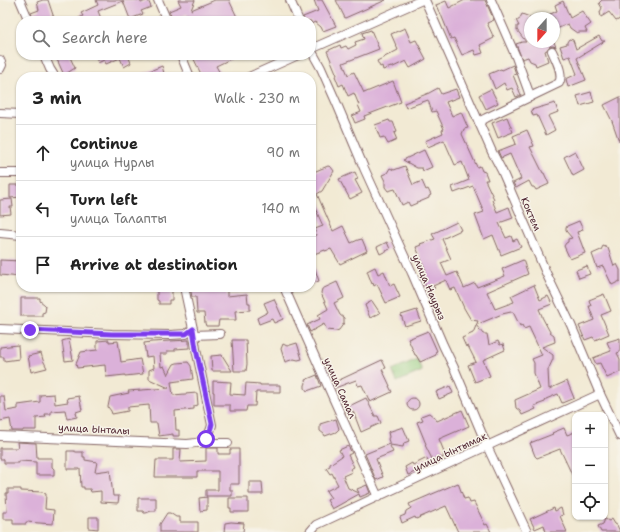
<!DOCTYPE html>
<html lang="en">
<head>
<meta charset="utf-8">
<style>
  body { margin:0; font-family:"Shantell Sans",sans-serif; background:#f2f2f2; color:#222 }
  .controls { position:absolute; right:12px; bottom:12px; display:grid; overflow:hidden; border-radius:8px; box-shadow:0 1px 3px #0004 }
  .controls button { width:36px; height:36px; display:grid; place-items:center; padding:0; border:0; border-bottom:1px solid #e0e0e0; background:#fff; color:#222; font:20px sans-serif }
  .compass { position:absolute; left:524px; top:12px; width:36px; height:36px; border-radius:50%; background:#fff; box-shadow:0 1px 3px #0004; rotate:201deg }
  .stop { position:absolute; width:12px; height:12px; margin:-9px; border:3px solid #7c3aed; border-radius:50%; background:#fff }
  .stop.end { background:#7c3aed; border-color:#fff; box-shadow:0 1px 4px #0008 }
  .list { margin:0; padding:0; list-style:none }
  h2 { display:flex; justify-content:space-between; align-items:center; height:52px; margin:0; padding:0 16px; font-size:17px }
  h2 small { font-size:13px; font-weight:400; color:#767676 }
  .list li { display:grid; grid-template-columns:26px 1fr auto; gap:12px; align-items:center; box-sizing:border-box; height:56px; padding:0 16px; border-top:1px solid #e0e0e0 }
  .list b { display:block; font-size:15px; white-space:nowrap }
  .list p { margin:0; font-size:13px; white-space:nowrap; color:#767676 }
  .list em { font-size:13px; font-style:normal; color:#767676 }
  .icon { flex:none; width:22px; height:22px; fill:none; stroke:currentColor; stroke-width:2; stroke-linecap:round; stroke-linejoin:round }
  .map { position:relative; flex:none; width:620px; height:532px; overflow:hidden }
  .search { position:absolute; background:#fff; box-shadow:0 1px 3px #0004; left:16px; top:16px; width:300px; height:44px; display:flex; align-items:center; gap:10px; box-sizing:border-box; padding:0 14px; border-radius:16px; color:#767676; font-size:15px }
  .panel { position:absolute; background:#fff; box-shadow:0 1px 3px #0004; left:16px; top:72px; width:300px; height:220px; border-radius:16px }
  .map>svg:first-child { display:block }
</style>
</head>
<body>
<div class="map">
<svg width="620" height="532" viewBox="0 0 620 532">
  <rect width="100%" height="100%" fill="#f7f3e8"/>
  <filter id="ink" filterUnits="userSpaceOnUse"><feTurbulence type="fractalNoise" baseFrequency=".025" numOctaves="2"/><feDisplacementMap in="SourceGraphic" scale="8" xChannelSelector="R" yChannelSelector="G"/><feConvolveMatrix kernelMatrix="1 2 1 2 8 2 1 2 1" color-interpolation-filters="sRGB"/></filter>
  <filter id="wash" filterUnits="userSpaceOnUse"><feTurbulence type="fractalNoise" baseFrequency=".012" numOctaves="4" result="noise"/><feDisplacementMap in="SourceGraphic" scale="16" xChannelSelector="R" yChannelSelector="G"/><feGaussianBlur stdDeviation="0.9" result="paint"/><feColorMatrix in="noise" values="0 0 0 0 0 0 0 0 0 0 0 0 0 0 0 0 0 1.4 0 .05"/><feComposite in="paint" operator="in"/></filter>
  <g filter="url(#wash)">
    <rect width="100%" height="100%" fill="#f2ead4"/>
    <!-- grass -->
    <path fill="#96ce81" stroke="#707656" d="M417,359L422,371L397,382L392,370Z"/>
    <g id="blocks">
      <!-- building -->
      <g fill="#dbb1d9">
        <path d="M43,0H48L55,21H34L31,13L39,10L37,2Z"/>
        <path d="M96,0H140L141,3L148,0L151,7L141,11L143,14L130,19L123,1L98,11L102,21H73L83,16L81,13L98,5Z"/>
        <path d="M178,0H195L191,10L215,0H229L237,17L226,21H224L223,19L217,21H190L187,14L173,20L169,11L181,6Z"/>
        <path d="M314,0H322L336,26L323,31L321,27L315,22L311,24V21H304L303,17L318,11Z"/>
        <path d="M336,0H386L345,18Z"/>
        <path d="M465,0H485L494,20L487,23L494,38L480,45L483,53L476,55L474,50L462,55L454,38L451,39L440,12H439L436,5L446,1L449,8Z"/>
        <path d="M602,0H620V19L616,21L609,12L601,17L600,12L602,8L599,3Z"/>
        <path d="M563,1L570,18L582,11L591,24L585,28L587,32H579L577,33L570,28L568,24L554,30V18H542L557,11L555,5Z"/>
        <path d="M522,14L530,17V42H554L556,47L553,46H550L548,48L547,50L545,51L548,61L536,66L535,63L530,61L528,57L522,59L516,44L522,42H526L517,30V26H519L516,20H519Z"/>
        <path d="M405,28L411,42L416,40L426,59L410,68L406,61L391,68V67L383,70L382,66L380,67L377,61L398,50L391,34Z"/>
        <path d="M371,30L379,49L343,63L348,75L354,72L364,93L393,81L401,102L364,116L365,119L355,123L352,116L361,112L358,105H359L354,93L348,96L343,84L339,86L335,76L337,75L327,51L340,45L341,48L346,46L348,49L356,45L355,42L364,39L362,33Z"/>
        <path d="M599,36L602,41H605L577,58L586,80L568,87L566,79L577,74L570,56L564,58L560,46L567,44V42L569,39L573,40L576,49Z"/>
        <path d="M55,55H69L75,68L64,75Z"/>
        <path d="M95,55H131L129,58L131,63L124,67L120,58L106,64L104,60L98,63Z"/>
        <path d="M192,55H239L216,66L222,77H200V72Z"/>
        <path d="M513,65L516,74L513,75L521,95L516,97L512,88L507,90L504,83L495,89L489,74L501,69L502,70Z"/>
        <path d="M162,66L165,77H135Z"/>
        <path d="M438,88L441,94L456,89L459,97L446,102L452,116L461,112L468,128L464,129L462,134L477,167L480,166L482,171L485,172L488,180H485L494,199L492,200L497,212L509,207L513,218L499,223L506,238L511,236L513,241L517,239L521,247L501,255L493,235L484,239L475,215L484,212L473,186L454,193L452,187L469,180L462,162L455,165L444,140L428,147L425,141L443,133L442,130L444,129L436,111L432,112L428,100L406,108L404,103L429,93Z"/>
        <path d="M491,89L498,103L486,109L479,95Z"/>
        <path d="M591,92L594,102L580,106L577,96Z"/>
        <path d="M620,97V141H619L612,121L604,105Z"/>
        <path d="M555,103L558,112L548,116L555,130L546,135L537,115L533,116L531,110Z"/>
        <path d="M507,117L513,132L498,138L492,123Z"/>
        <path d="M389,120L390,122H393L397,132L394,133L397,140L388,144L384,137L380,138L375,125Z"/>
        <path d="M527,130L534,146L530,147L543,173H544L549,184L536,190L534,187H532L529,181L516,188L513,183L521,179L510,154L501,158L498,151L516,144L513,136Z"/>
        <path d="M424,150L432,167L423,171L422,168H417L403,160Z"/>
        <path d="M575,151L584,170L573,176L564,157Z"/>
        <path d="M328,166L331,167L334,171L322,191L317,194L333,231L343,226L351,243L358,240L362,239L367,251L340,264L331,249L325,251V250L311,255V237L317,235L315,229L323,226L311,199V173Z"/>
        <path d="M405,166L413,185L422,181L426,190L428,189L431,195L429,196V198L410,206L408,202L402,205L395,189L388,191L385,187V181L382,175L387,173L390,168L394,170Z"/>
        <path d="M355,172L358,179L355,180L362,193L350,199L339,179Z"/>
        <path d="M10,185H21V197L10,198Z"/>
        <path d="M12,199L13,207H10L11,214L0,215V200Z"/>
        <path d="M579,221L583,230L577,232L585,253L570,259L564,246L566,243L568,242V239L572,238L566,231V228L567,226Z"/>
        <path d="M457,222L461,230L442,239L451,259L441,263L447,276L457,272L464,288L475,283L477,287L505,276L502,269L523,260L528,274L487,292L495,309L514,302L511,296L534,285L540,300L548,296L552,304L539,309L542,316V317L550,332L554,335L555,342L542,347L553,355V359L548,370L549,389L567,381L574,398L562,403L558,394L546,399L545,402L534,406L536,409L522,415L520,411L516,408L515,400L540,389L534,373V363L532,359L542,355L529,327L524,329L522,325L520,326L513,312H511L502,314L476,325L483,334H487L489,345L498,341L500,345L503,344L505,350L483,360L490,376L475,382L468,365L476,362L468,346L466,347L462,338L473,333L478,321L471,320L464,308L455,288L450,290L446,280L433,286L435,288L428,291L421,276L426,274L425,272L426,271L416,247L421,245L420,244L435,239L432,234Z"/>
        <path d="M387,242L390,249L380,254L377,247Z"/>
        <path d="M603,246L608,248L614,266L617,264L620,270V281L612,285L603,266L597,268L592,254L601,250Z"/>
        <path d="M0,260L21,261V277L0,275Z"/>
        <path d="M311,260H312L319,281L311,284Z"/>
        <path d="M587,266L590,274L579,278L576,270Z"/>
        <path d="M375,267L378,274L384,271L390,286L394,284L400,297L386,303L377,284L374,286L373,283L372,284L367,271Z"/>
        <path d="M337,282L344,298L334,303L340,315L344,318V323L339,330L336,331L327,330L324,324L310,332L307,325L320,319L318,315L328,309L321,293L322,289Z"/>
        <path d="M157,287H172V300H169V304H159V301L157,300Z"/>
        <path d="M190,287H227V296L247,294L248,303H250V310L235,311L236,320H219L218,326H206L205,323L204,313H197L196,297H192Z"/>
        <path d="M604,294L611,311L601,315L609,334L595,340L593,337L585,340L579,326L594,320L589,306H591L589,300Z"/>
        <path d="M21,298H40V301L44,304L46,306L45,312L42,313V316H21Z"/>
        <path d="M274,299L283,319L274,323L272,319L259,324L257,318L268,312L264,303Z"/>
        <path d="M372,301L380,313L370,318L365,305Z"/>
        <path d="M417,310L421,321L405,326L401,315Z"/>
        <path d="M428,331L437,351L435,352L436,355L420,362L416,355H415L408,339Z"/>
        <path d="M620,338V352L617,353L620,359V372L607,378L600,363L596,364L593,358L611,351L607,342Z"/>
        <path d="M69,339L73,360L65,361L62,341Z"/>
        <path d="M109,340V342L118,341L121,362L140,359L143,374L125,376V375L106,377L105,365L77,368L76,364L81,352L97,350V341Z"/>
        <path d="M189,340V348L175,349V351H167V354H160L161,367L164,366L168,375L174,364L177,363L188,362L191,366L193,379L171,382L173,395L197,393L198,405L194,406V409L175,411L176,430H179V436H173V434L159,436L157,423H150L149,405L128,407V411L112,414L111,411L108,407L110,397L129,393L128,391L169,388L149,379V370L154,368L153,356L146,357L144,343L152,342Z"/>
        <path d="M232,340H246L247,364L246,371H234Z"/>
        <path d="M297,343L302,359L298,360L294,359L285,362L281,349L283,344L287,346Z"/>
        <path d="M18,345L19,359L4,361V357H0V347Z"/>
        <path d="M41,353L43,360L47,368L31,372L28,356Z"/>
        <path d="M222,355L232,371H212L211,356Z"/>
        <path d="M382,360L386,368L382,369L390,386H389L392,392L370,402L362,385L358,386L356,380L335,388L333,383Z"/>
        <path d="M317,375L321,386L307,391L305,388V385L306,383L305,380Z"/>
        <path d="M213,381L231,382L230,394L245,395L246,383L260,384V385H280V392H256L255,406H247L246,411H230V405H214V392H213Z"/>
        <path d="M450,386L453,393L439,399L436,392Z"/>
        <path d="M54,394L55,404L68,402L67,398L79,396L82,410L76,412L77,417L67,419L65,410L51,411V414H45L46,417L36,418V430H23V431H12L10,419L0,421V396H4L6,411L18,409V405L40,402V395Z"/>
        <circle cx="413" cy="404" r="6"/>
        <path d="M366,398L375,416H378L381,423L361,432L353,411L347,414L345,408Z"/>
        <path d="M462,410L469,426L439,439L443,449L444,454L443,458L438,457L432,459L425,445L426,444L417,422L423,420L421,416L429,413L434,417L437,421Z"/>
        <path d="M336,419L339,429L336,432L325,436L324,434L320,431V424Z"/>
        <path d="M403,427L409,441L404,443L403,447L390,445L388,439L389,437L388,432Z"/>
        <path d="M564,428L567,435L575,432V481L560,449L537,458L535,456L530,443L553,434L552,433Z"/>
        <path d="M17,442L36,443L37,458H52V467L54,469V475H36V462L19,461V463H4V459H0V448H18Z"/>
        <path d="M389,444L393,452L376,459L383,477L376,480L365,454Z"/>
        <path d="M348,446L352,453L348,455L354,467L350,469L352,472L343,476L348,488L359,493L357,489L367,485L370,493L360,497L359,494L332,509L327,500L331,498L326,491L338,485L332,473L330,474L326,468L330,466V464L342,456L339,450Z"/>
        <path d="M206,448H218V454H230V449H239V484H230V490H232V496H206V490H218V471H197V477H155L156,460H173V449H181L180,462L206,461Z"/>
        <path d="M67,451H74L76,452H83V457H85V460L97,462L95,472L110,470L113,496H119L118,503L101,502V491L91,492L90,489H84V487H81L80,469H67Z"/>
        <path d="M427,458L428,466L408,475L405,467L412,463L413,465Z"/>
        <path d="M249,482H262L263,494H249Z"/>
        <path d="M458,483L464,499L468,498L470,503L474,502L485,525L487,524L491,532H458L446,506L416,519L415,517L402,523L400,517L405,515L406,511L411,508L409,504Z"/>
        <path d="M8,489H21V491L43,492L44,493L46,494L45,509L54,510L53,524L26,522V524H13V519H3V512H7L6,493H8Z"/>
        <path d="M207,497V510L200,511L199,498Z"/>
        <path d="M138,498H156V511H151L146,513H144L143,511H138Z"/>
        <path d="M229,498H248V512H231V508H229Z"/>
        <path d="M554,508L555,511L561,508L563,515L560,516L567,532H546L544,525L535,529L530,519Z"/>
        <path d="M167,513H170L176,517H180V522H198V532H160V524Z"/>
        <path d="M89,517H98V529L89,528Z"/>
        <path d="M605,519L609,521L612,519L615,524L617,525L620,532H601L598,526L603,524Z"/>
        <path d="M231,522L244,523L243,532H224L225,523Z"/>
      </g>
    </g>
  </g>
  <g filter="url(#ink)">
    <use href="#blocks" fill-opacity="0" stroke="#856666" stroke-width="1"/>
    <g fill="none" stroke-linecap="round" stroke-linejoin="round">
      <!-- minor casing -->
      <g stroke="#856666" stroke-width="10">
        <g id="minor">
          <path d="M20,0L29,21"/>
          <path d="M158,0L167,21"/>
          <path d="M290,0L299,21"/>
          <path d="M425,0L492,152L502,171L547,275L571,325L600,394L620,436"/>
          <path d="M491,0L516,57L528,90L530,97"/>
          <path d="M311,49L422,0"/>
          <path d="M311,50L321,68L337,104L364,168L412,273L443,345L455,370L487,446L527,532"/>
          <path d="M44,55L50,69L55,77"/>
          <path d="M181,55L190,77"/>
          <path d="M0,60L2,65L0,69"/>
          <path d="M249,77L298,55"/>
          <path d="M0,113L21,114"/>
          <path d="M479,122L486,118L559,83C564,74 556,60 552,51"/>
          <path d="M0,173H21"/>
          <path d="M0,233L21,235"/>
          <path d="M284,287L334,400L378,497"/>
          <path d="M0,329L112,334L170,335L186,334L193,329"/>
          <path d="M194,335L220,334"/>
          <path d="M0,436L187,444C202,443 208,441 212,425L196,349L193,329L184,287"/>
          <path d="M199,443H228"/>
          <path d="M310,532L316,525L476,451L487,446L600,394"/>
        </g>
      </g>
      <!-- minor -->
      <use href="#minor" stroke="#fff" stroke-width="8"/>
    </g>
  </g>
  <g fill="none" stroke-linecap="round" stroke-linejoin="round" filter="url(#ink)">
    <!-- route -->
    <path stroke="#7c3aed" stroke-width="5" d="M30,330L112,334H186L193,329L196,349L212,424L210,431L206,439"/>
  </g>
  <g text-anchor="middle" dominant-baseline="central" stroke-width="3" stroke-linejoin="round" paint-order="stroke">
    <!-- street labels -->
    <g font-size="10" fill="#4a1f2b" stroke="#f7f3e8">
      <text transform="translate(531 214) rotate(67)">Коктем</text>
      <text transform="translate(429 287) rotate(67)">улица Наурыз</text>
      <text transform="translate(340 388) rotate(66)">улица Самал</text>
      <text transform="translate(94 429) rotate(3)">улица Ынталы</text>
      <text transform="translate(450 452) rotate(-25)">улица Ынтымак</text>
    </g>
  </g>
</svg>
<div class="controls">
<button>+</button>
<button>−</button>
<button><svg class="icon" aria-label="locate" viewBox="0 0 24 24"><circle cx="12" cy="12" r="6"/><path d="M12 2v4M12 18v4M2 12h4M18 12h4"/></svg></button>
</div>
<svg class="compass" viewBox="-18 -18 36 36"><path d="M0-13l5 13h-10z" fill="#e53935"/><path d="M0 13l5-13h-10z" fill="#767676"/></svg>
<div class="stop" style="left:206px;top:439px"></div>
<div class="stop end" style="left:30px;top:330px"></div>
<div class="search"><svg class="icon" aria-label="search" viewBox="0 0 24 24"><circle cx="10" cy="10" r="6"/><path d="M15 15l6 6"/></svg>Search here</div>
<section class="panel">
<h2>3 min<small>Walk · 230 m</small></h2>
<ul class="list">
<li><svg class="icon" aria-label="ahead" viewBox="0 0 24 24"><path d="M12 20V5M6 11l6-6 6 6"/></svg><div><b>Continue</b><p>улица Нурлы</p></div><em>90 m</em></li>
<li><svg class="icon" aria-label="left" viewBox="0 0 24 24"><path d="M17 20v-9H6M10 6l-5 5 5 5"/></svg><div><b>Turn left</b><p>улица Талапты</p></div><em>140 m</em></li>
<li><svg class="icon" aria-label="arrive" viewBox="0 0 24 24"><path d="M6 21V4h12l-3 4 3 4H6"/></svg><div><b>Arrive at destination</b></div></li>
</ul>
</section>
</div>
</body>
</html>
